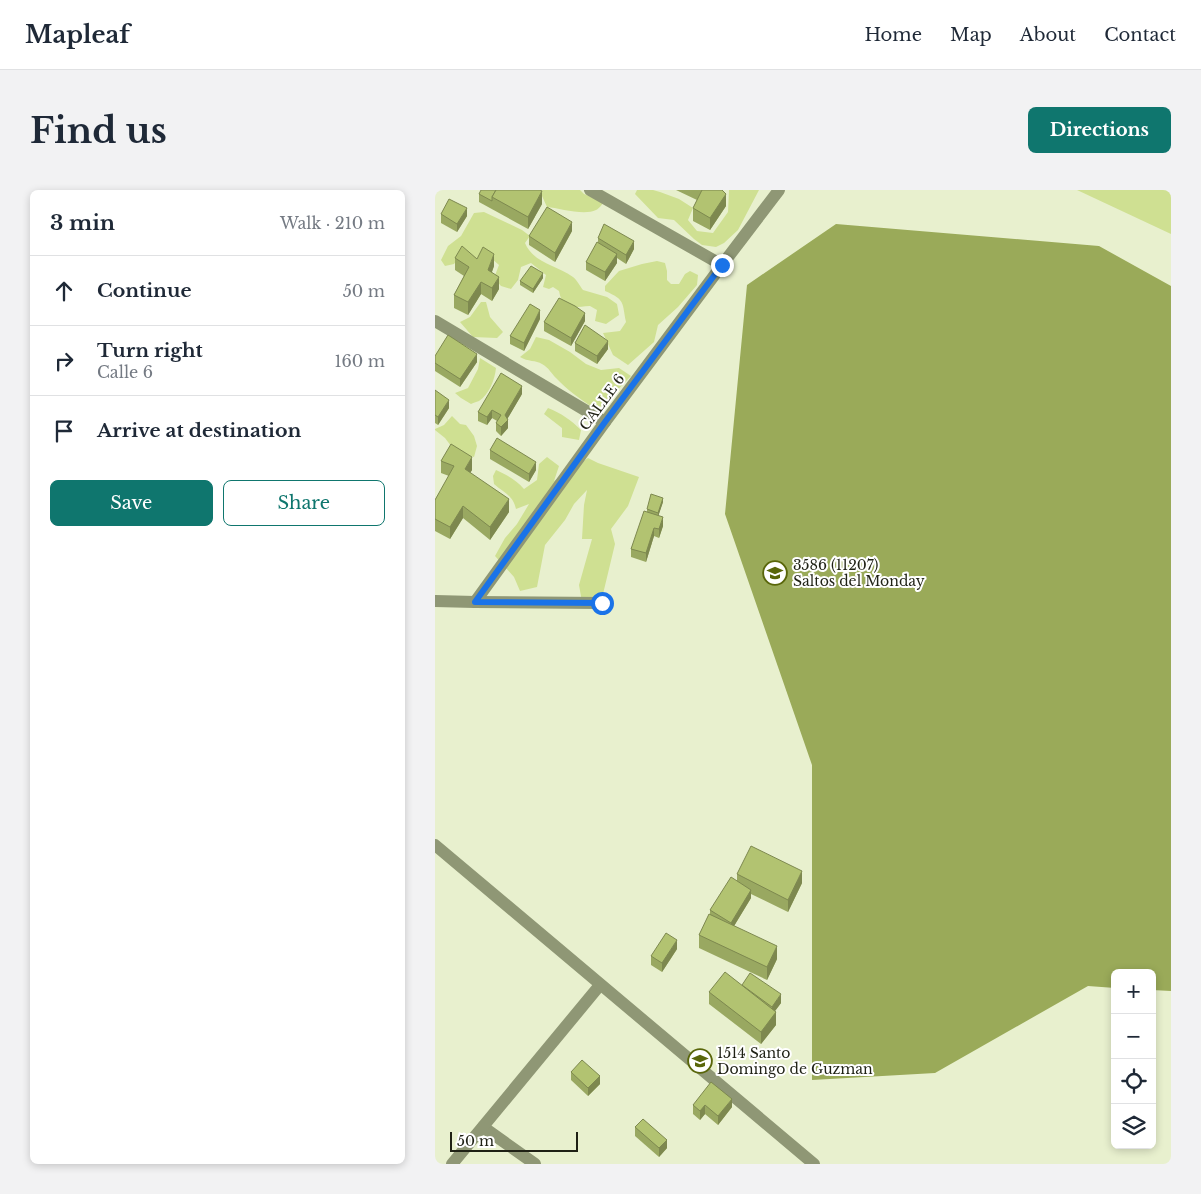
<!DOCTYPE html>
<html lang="en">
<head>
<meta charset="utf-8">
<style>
  body { margin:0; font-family:"Libre Baskerville",serif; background:#f2f2f3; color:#1f2937 }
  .controls { position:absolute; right:15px; bottom:15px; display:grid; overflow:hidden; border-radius:8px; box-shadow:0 2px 8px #0003 }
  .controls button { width:45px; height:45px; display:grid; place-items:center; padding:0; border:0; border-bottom:1px solid #e0e1e3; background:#fff; color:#1f2937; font:25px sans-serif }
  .scale { position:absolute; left:15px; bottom:12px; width:128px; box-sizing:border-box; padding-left:5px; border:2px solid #1f2115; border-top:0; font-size:14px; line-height:18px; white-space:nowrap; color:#1f2115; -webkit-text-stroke:4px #fff; paint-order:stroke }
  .stop { position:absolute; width:15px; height:15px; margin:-11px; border:4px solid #1a73e8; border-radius:50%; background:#fff }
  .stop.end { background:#1a73e8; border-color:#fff; box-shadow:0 1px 5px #0008 }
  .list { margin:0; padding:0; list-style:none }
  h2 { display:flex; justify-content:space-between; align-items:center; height:65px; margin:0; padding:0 20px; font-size:21px }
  h2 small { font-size:16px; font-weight:400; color:#747a83 }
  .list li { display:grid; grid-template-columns:32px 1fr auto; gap:15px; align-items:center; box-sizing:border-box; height:70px; padding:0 20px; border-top:1px solid #e0e1e3 }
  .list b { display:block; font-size:19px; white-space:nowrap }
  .list p { margin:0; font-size:16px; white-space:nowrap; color:#747a83 }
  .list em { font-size:16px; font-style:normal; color:#747a83 }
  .actions { display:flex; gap:10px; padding:15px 20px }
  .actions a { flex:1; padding:11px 0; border:1px solid #0f766e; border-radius:8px; text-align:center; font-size:18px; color:#0f766e }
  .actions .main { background:#0f766e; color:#fff }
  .icon { flex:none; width:28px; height:28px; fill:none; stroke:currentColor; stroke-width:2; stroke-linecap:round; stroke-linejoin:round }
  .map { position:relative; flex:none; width:736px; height:974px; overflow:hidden; border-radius:8px }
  header { display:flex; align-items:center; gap:30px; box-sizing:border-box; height:70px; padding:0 25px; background:#fff; border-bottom:1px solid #e0e1e3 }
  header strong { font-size:24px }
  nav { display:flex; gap:28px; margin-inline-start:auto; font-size:18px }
  .intro { display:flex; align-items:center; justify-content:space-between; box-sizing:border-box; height:120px; padding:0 30px }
  h1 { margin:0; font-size:35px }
  .button { padding:12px 22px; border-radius:8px; background:#0f766e; color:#fff; font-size:18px; font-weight:700 }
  main { display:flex; gap:30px; padding:0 30px }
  aside { flex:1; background:#fff; border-radius:8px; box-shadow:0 2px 8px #0003 }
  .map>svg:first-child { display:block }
</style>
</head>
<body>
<header>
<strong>Mapleaf</strong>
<nav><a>Home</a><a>Map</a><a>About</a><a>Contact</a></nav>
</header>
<div class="intro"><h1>Find us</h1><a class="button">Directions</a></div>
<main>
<aside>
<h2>3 min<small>Walk · 210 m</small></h2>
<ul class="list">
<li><svg class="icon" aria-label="ahead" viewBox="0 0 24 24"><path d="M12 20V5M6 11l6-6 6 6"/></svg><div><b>Continue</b></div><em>50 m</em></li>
<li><svg class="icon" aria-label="right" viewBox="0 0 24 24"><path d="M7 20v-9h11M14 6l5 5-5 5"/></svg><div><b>Turn right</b><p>Calle 6</p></div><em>160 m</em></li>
<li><svg class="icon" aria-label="arrive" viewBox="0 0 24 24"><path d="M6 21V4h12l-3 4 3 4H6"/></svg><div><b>Arrive at destination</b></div></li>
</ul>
<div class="actions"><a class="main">Save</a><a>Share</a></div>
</aside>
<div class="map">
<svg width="736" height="974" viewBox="0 0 736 974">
  <rect width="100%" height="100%" fill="#e8f0ce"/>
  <!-- green -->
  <g fill="#cfe092">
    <path d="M107,0H145L149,4L169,12C167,14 164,19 161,20C149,26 124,18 112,17L107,6Z"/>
    <path d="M202,0H218L225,2L244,9L258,18L253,30L262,41L278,43L293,22L294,0H324L303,40L289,53L281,57L267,55L259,49L239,30L223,28L200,4Z"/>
    <path d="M642,0H736V44Z"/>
    <path d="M49,22L87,40L95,46L90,53C99,74 122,75 138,87C142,90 145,96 148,100L172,107L182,114L184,125L171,134L160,131L162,120L155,116C138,117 128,122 124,101L118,97L114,99L108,97L111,85L96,73L86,77L83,90L76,99L66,96L59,88L64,75L56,68L46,65L37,72L27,64L19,74L10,76L6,70L13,56L26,46L39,23Z"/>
    <path d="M222,71L230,73L232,81V90L236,94H244L250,84L255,81L263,85L262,95L243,117L223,135L219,152L193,175L178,165L168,143L185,141L191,132C187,113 191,110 170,101V96L184,81L207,74Z"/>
    <path d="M46,112H51L55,127L68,142L62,148L38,147L25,132L35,127Z"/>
    <path d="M101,147L114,150L135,162L151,174L166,180L184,178L196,186L167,216L158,218C146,209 132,200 121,188C116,183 114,178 107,174C101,170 93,172 85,167L95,159Z"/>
    <path d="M45,168L61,178C60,189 54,205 44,211C41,212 38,213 36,214L26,208L20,203L33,198L43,179Z"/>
    <path d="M113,218C126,223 136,230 146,240L144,250L127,247V238L109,224Z"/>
    <path d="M17,226L25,234L31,235L39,246L42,256L39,267L28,264L16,256L10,248L0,240V239L9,235Z"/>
    <path d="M112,267L124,276L119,291L153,268L163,273L204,287L193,316L176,339L180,354L168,404L147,412L144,395L157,349H147L149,315L152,300L139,314L130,330L110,355L102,397L85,401L79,387L60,366L70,348L82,334L94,314L81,319C78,305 69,303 59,294L58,286L61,280C72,285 81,290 89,299L102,290L104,274Z"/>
  </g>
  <!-- water -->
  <path fill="#9aaa59" d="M401,34L664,56L736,96V801L717,800V783H680V798L653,796L500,883L377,890V575L290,324L312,95Z"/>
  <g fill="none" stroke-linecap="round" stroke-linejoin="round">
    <!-- minor -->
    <g stroke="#8f9775" stroke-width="12">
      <path d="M155,0L287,75"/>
      <path d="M0,131L170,232"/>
      <path d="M0,411L40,412L170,232L287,75L344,0"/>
      <path d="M40,412L167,413"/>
      <path d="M48,937L100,974"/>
      <path d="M17,974L165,795"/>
    </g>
    <!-- tertiary -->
    <path stroke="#8f9775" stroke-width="12" d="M0,655L379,974"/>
  </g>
  <!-- wall -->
  <g fill="#99a861">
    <path d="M241,0H287L291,16L275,40L258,31V18L262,10Z"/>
    <path d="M44,4L107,14L93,39L44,12Z"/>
    <path d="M6,24L32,26L22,42L6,33Z"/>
    <path d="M137,41L120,72L94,55V46Z"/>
    <path d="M163,48L199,59L191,74L182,68V73L170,91L151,80V72L163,53Z"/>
    <path d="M20,68L42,69L59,76L57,82L64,99L57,111L46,104L33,125L19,118V105L29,86L20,80Z"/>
    <path d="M108,88L98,103L85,95V91Z"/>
    <path d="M105,129L89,161L75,154V146Z"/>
    <path d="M150,131L136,156L109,141V132Z"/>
    <path d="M140,153L173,159L162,174L140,161Z"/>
    <path d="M0,166L42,172L25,197L0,181Z"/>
    <path d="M0,200L14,218L3,235L0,233Z"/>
    <path d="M87,204L72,229L73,238L66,246L61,241V233L62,231L57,228L52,235L43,231V222Z"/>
    <path d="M55,260L101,280L94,292L55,269Z"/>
    <path d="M6,271L37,280L35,283L74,322L55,350L28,328L15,349L0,341V310L14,286L6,283Z"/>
    <path d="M228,312L223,326L228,336L224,348L219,346L211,372L196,367V359L212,322V319Z"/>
    <path d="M302,684L367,693L353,722L316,704V708L299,736L342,769L332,790L264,758V745L275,725V720L302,691Z"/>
    <path d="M242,759L227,782L216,775V766Z"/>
    <path d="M307,795L346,813L340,821L341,835L326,854L274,814V802Z"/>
    <path d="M136,882L165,894L153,906L136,890Z"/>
    <path d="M258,915L297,917L283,935L270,924L265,930L258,924Z"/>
    <path d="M200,937L232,958L224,967L200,946Z"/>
  </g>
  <!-- shaded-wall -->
  <g fill="#7d884f">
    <path d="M107,1V14L93,39V27Z"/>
    <path d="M291,4V16L275,40V28Z"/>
    <path d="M32,18V26L22,42V34Z"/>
    <path d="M137,32V41L120,72V63Z"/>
    <path d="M199,51V59L191,74V65Z"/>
    <path d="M59,64V76L53,92V80Z"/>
    <path d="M182,64V73L170,91V82Z"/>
    <path d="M108,83V88L98,103V99Z"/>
    <path d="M64,87V99L57,111V98Z"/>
    <path d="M46,92V104L33,125V112Z"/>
    <path d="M105,120V129L89,161V153Z"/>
    <path d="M150,123V131L136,156V148Z"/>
    <path d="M173,151V159L162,174V166Z"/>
    <path d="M42,164V172L25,197V189Z"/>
    <path d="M87,196V204L70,233L73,230V238L66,246V237L70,225Z"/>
    <path d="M14,210V218L3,235V227Z"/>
    <path d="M57,220V228L52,235V227Z"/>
    <path d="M37,267V280L30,291V279Z"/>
    <path d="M101,272V280L94,292V284Z"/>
    <path d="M228,308V312L223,327V323Z"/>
    <path d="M74,309V322L55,350V337Z"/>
    <path d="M28,316V328L15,349V337Z"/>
    <path d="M228,327V336L224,348V339Z"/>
    <path d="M219,338V346L211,372V363Z"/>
    <path d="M367,681V693L353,722V710Z"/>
    <path d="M316,700V708L296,741V733Z"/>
    <path d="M242,750V759L227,782V773Z"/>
    <path d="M342,756V769L332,790V777Z"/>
    <path d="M346,804V813L337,825V817Z"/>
    <path d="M341,822V835L326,854V842Z"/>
    <path d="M165,886V894L153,906V898Z"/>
    <path d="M297,909V917L283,935V926Z"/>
    <path d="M270,915V924L265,930V921Z"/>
    <path d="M232,950V958L224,967V958Z"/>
  </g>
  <!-- building -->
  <g fill="#b2c371" stroke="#7d884f">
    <path d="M46,0H61L57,7V11L44,4Z"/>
    <path d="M61,0H105L107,1L93,27L57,7Z"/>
    <path d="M267,0H287L291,4L275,28L258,18Z"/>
    <path d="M14,9L32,18L22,34L6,24Z"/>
    <path d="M112,17L137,32L120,63L94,46Z"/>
    <path d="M169,34L199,51L191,65L163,48Z"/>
    <path d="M162,52L182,64L170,82L151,72Z"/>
    <path d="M27,56L42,69L48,57L59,64L53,80L64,87L57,98L46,92L33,112L19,105L34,77L20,68Z"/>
    <path d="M96,76L108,83L98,99L85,91Z"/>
    <path d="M124,108L140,116L150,123L136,148L109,132Z"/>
    <path d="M95,114L105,120L89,153L75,146Z"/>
    <path d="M150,135L173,151L162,166L140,153Z"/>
    <path d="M13,145L42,164L25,189L0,173V166Z"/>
    <path d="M66,183L87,196L70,225L73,230L66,237L61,233L66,225L57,220L52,227L43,222Z"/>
    <path d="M0,200L14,210L3,227L0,225Z"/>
    <path d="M62,248L101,272L94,284L55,260Z"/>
    <path d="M16,254L37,267L30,279L74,309L55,337L28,316L15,337L0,329V310L19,276L6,271Z"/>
    <path d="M216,304L228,308L223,323L212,319Z"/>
    <path d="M209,321L228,327L224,339L219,338L211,363L196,359Z"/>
    <path d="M316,656L367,681L353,710L302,684Z"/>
    <path d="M296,687L316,700L296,733L275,720Z"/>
    <path d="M274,724L342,756L332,777L264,745Z"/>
    <path d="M231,743L242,750L227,773L216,766Z"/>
    <path d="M290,782L341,822L326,842L274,802Z"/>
    <path d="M315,783L346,804L337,817L307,795Z"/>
    <path d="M147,870L165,886L153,898L136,882Z"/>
    <path d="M276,892L297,909L283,926L270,915L265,921L258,915Z"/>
    <path d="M208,929L232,950L224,958L200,937Z"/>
  </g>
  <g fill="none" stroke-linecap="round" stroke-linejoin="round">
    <!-- route -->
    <path stroke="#1a73e8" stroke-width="6" d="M167,413L40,412L170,232L287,75"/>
  </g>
  <!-- icons -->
  <defs>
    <g id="school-ring" transform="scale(1.25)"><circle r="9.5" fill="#fff" stroke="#59660a" stroke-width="1.5"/><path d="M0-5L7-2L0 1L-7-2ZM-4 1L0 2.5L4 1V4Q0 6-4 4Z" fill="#59660a"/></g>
  </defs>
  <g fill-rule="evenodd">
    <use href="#school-ring" x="340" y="383"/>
    <use href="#school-ring" x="265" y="871"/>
  </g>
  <g text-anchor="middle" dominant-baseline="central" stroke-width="4" stroke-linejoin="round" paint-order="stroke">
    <!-- street labels -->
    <g font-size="14" fill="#1f2115" stroke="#fff">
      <text transform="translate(167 212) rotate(-54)">CALLE 6</text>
    </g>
    <!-- poi labels -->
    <g font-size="14" fill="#1f2115" stroke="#fff" text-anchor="start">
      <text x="358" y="375">3586 (11207)<tspan x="358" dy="16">Saltos del Monday</tspan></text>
      <text x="282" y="863">1514 Santo<tspan x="282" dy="16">Domingo de Guzman</tspan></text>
    </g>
  </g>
</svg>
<div class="controls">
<button>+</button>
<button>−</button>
<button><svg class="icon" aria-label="locate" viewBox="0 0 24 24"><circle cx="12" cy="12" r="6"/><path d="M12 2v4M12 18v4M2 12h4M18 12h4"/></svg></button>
<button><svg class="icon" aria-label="layers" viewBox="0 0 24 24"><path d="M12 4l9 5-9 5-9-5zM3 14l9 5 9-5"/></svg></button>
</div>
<div class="scale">50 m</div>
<div class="stop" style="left:167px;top:413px"></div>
<div class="stop end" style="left:287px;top:75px"></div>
</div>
</main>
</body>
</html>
